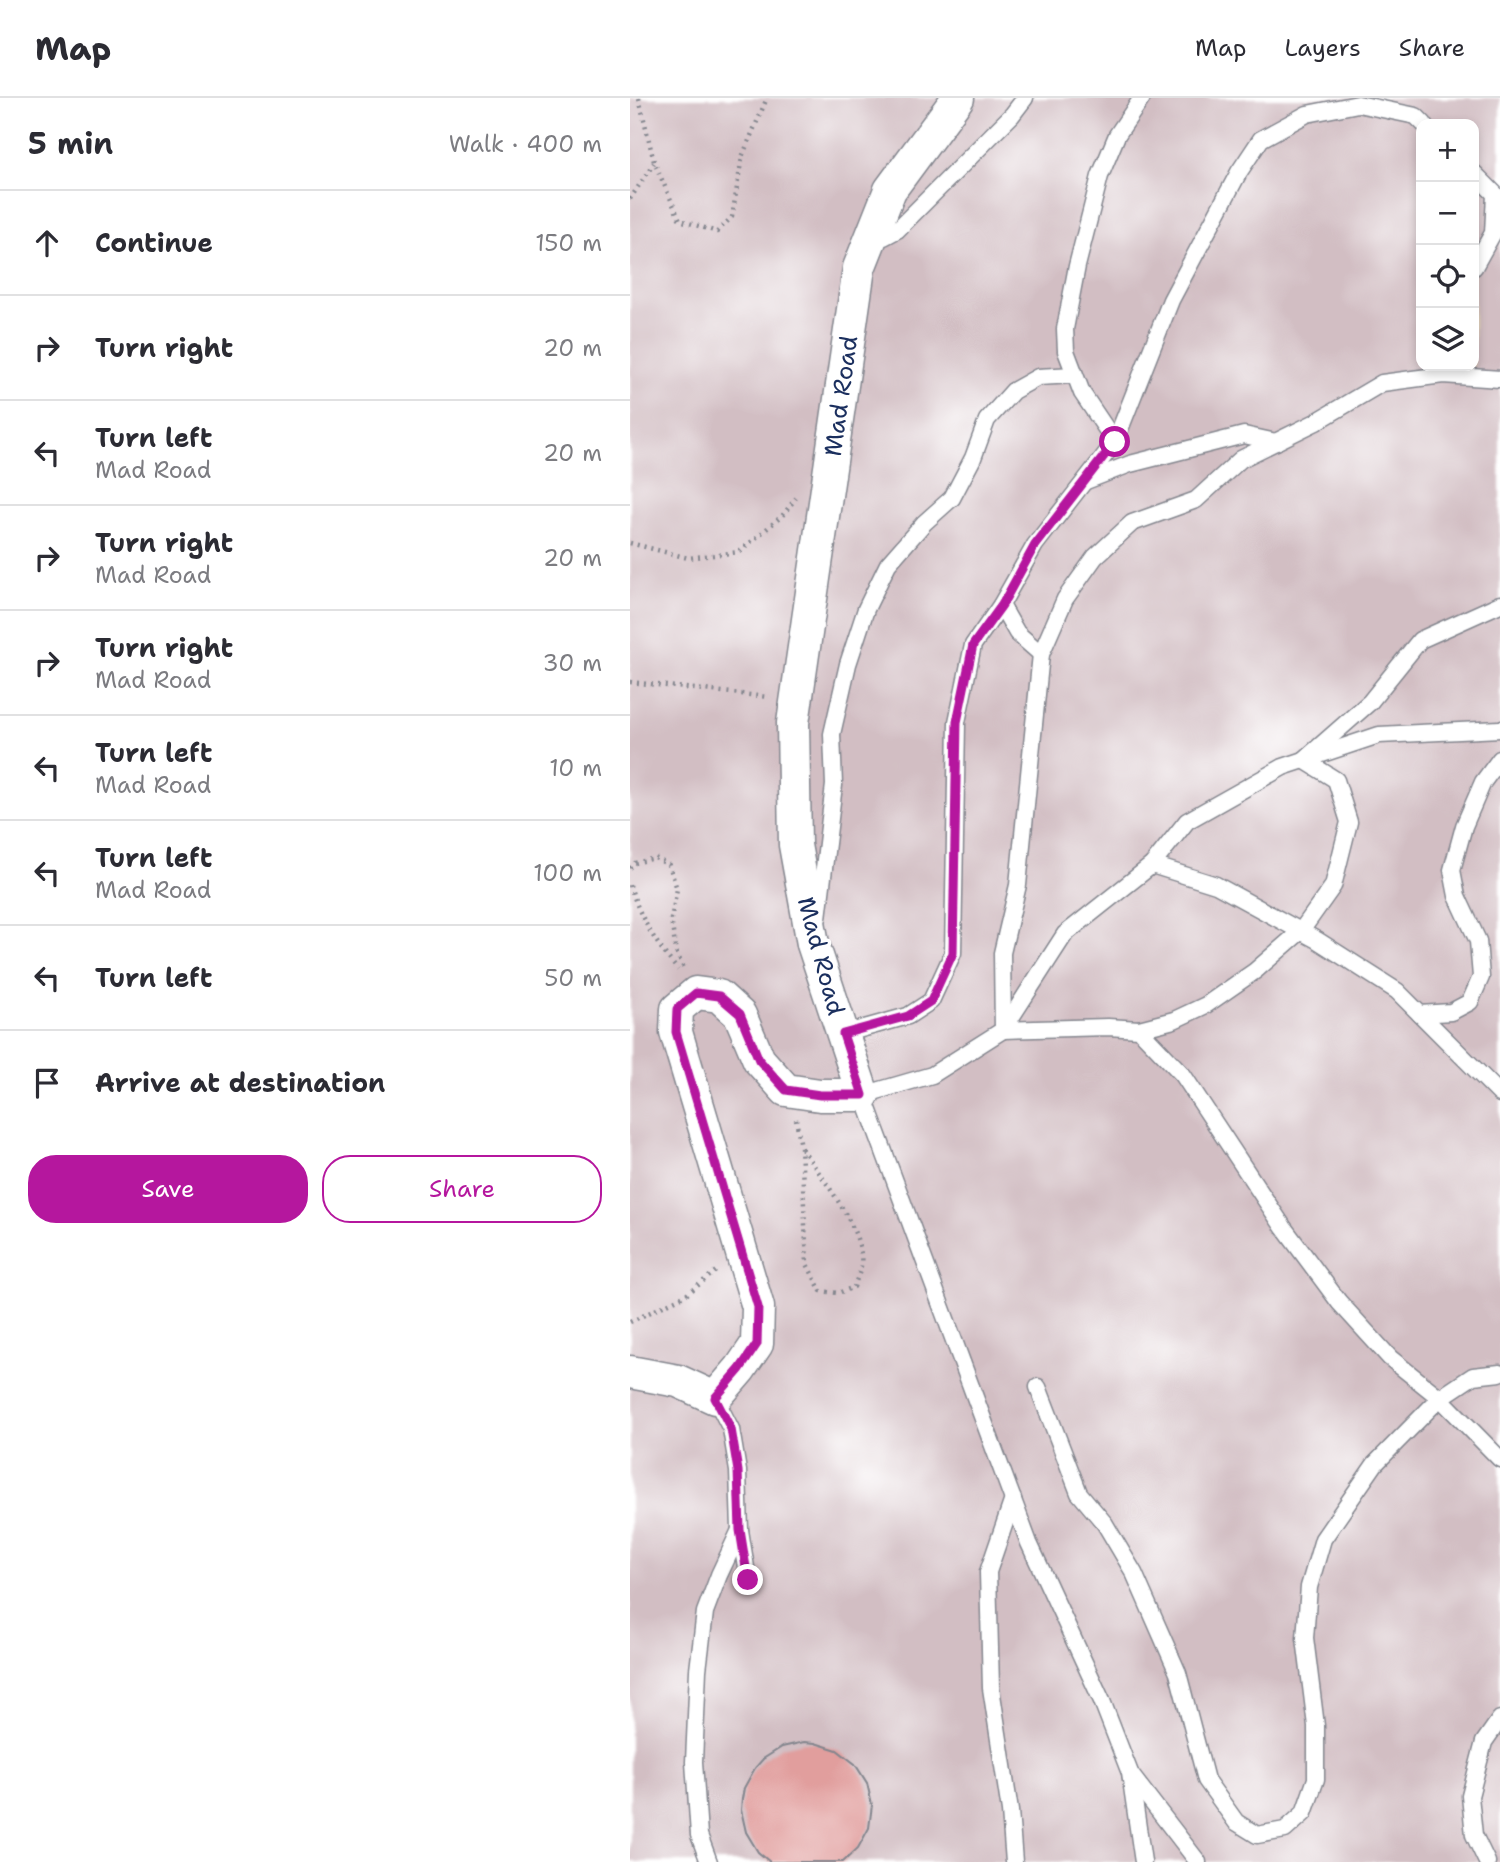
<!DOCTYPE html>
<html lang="en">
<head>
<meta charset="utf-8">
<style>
  body { margin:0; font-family:"Shantell Sans",sans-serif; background:#f2f2f3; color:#2b2b33 }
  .controls { position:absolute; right:21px; top:21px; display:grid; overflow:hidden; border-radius:14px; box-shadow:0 4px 10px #0003 }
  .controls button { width:63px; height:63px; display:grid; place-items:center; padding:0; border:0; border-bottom:2px solid #e1e1e2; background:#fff; color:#2b2b33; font:35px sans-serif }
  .stop { position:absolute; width:21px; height:21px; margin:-16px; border:5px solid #b5179e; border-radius:50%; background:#fff }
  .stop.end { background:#b5179e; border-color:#fff; box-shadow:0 2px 7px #0008 }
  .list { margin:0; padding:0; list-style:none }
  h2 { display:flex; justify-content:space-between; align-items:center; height:91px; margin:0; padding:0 28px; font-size:30px }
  h2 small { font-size:23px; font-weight:400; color:#7c7c81 }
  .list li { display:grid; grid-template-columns:46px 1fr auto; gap:21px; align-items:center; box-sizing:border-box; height:105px; padding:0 28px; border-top:2px solid #e1e1e2 }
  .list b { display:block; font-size:26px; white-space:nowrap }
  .list p { margin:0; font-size:23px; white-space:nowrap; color:#7c7c81 }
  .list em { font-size:23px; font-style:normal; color:#7c7c81 }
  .actions { display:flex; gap:14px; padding:21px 28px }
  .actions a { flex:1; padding:16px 0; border:2px solid #b5179e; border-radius:28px; text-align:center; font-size:24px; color:#b5179e }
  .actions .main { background:#b5179e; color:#fff }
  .icon { flex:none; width:38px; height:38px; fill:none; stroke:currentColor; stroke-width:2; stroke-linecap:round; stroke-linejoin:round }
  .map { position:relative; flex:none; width:870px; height:1764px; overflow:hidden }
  header { display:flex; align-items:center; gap:42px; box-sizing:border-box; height:98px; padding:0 35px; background:#fff; border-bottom:2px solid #e1e1e2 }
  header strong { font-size:33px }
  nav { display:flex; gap:38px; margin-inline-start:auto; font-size:24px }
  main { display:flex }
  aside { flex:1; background:#fff }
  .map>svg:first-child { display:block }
</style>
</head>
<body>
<header>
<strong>Map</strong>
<nav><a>Map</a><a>Layers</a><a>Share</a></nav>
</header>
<main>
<aside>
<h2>5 min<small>Walk · 400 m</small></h2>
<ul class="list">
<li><svg class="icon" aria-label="ahead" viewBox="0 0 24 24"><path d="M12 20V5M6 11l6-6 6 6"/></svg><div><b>Continue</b></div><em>150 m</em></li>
<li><svg class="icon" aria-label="right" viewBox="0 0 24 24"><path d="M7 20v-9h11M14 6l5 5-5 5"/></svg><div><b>Turn right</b></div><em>20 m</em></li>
<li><svg class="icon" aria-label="left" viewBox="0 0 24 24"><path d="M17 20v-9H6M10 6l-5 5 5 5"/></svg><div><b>Turn left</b><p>Mad Road</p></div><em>20 m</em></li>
<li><svg class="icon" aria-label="right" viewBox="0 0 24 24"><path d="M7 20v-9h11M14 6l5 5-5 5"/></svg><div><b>Turn right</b><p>Mad Road</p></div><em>20 m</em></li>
<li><svg class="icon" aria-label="right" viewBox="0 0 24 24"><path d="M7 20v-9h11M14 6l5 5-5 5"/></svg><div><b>Turn right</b><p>Mad Road</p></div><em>30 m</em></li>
<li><svg class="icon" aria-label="left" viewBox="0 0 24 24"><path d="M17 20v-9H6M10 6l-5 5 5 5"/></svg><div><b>Turn left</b><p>Mad Road</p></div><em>10 m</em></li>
<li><svg class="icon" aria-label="left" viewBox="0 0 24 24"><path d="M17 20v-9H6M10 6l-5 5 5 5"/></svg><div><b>Turn left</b><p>Mad Road</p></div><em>100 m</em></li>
<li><svg class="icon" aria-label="left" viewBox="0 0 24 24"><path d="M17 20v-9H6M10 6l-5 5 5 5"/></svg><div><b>Turn left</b></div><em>50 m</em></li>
<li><svg class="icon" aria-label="arrive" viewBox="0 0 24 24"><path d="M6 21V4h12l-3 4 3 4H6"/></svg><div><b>Arrive at destination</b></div></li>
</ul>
<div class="actions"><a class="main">Save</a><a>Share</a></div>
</aside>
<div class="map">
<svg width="870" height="1764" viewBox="0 0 870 1764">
  <rect width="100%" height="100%" fill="#fff"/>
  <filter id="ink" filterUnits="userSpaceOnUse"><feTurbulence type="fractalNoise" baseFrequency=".0143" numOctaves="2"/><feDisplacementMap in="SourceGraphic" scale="14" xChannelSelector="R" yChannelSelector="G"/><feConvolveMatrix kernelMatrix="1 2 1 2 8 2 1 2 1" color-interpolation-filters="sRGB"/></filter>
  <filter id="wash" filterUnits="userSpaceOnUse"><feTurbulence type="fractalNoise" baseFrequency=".00686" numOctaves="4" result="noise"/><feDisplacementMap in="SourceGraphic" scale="28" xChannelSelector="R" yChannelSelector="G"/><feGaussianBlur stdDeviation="1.57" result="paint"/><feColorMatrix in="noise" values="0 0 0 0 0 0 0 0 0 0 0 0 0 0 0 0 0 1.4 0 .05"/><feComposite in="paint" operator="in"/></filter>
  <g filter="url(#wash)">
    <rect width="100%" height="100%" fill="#eedebe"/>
    <!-- industrial -->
    <path fill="#d2bec3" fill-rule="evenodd" d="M0,0H870V1764H0ZM791,26H844V268H791Z"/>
    <g id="blocks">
      <!-- building -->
      <path fill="#e19e9d" d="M174,1644L185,1645L207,1652L225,1666L237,1685L242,1707L239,1730L228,1750L213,1764H140L128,1754L116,1734L111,1712L112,1701L114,1690L125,1670L133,1661L152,1649Z"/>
    </g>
  </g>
  <g filter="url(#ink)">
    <use href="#blocks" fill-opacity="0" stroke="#84868e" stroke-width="2"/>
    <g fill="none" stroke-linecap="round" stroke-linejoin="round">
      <!-- service casing -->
      <g stroke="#84868e" stroke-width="19">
        <g id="service">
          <path d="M844,75L865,96L863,135L844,169"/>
          <path d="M242,138L254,139L267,132L382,17L395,0"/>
          <path d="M485,344L452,295L436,253L435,231L447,168L470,78L487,37L512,0"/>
          <path d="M456,383L500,366L614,337L646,344"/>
          <path d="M371,507L387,535L411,556"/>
          <path d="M522,767L586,787L687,842L767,893L870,996"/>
          <path d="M188,820L204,687L202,636L218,566L236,511L258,466L294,425L322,400L343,360L357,322L383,293L408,279L444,277"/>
          <path d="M790,916L821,914L840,904L851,879L848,843L827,798L822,772L834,728L853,684L870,661"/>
          <path d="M509,931L544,922L576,907L625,873L671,833L703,788L719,724L706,682L674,662L740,604L790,542L870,506"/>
          <path d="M373,932L372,855L388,787L411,556L435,501L465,459L502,425L566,402L611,361L686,324L752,285L813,277L870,281"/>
          <path d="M373,932L478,929L509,931L553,977L654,1130L709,1204L760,1260L810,1300L870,1361"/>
          <path d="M213,936L278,918L301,903L323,855L327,624L343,547L371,507L405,447L485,344L541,202L609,74L631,41L677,16L728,6L786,18L794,26"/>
          <path d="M408,1289L449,1395L475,1426L504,1475L548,1575L576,1682L606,1724L627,1737L655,1732L674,1715L686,1681V1628L675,1540L679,1489L693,1441L745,1366L810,1300L843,1278L870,1275"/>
          <path d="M85,1300L101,1331L108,1373L110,1432L118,1482"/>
          <path d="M383,1401L358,1474L361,1590L380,1713L384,1764"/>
          <path d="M501,1677L568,1764"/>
          <path d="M79,1764L69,1737L64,1664L68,1572L75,1514L89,1477L110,1432"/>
          <path d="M513,1764L500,1675L472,1603L399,1445L233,997L302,977L373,932L435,836L522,767L557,723L653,669L749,637L870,631"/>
          <path d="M857,1764L844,1737L840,1698L854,1644L870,1621"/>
        </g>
      </g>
      <!-- minor casing -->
      <g stroke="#84868e" stroke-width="35">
        <path id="minor" d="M0,1274L48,1283L85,1300L110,1271L127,1246L128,1209L46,934L47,911L66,895L89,898L110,917L129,962L156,992L190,997H233L183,846L165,747L163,625L229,170L260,92L328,0"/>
      </g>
      <!-- path -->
      <g stroke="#84868e" stroke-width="4.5" stroke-dasharray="2 5" stroke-linecap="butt">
        <path d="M9,0L24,64L50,122L87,134L102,119L112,59L137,0"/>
        <path d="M0,101L24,65"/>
        <path d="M0,445L58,460L109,454L152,418L166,400"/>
        <path d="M0,584L138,599"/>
        <path d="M0,770L5,765L25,760L39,767L47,791L41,821L46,854L55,872"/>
        <path d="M0,787C9,819 27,847 48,872"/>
        <path d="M166,1021L171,1049L177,1166L191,1193L208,1195L224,1189C226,1182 230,1175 231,1168C236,1134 190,1077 171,1049"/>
        <path d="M0,1224L56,1197L86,1173"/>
      </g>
      <!-- service -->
      <use href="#service" stroke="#fff" stroke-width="16"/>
      <!-- minor -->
      <use href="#minor" stroke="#fff" stroke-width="32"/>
    </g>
  </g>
  <g fill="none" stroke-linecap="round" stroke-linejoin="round" filter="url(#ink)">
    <!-- route -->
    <path stroke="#b5179e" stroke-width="9" d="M118,1482L110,1432L108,1373L101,1331L85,1300L110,1271L127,1246L128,1209L46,934L47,911L66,895L89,898L110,916L129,962L156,992L190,997H233L213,936L278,918L301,903L323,855L327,624L343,547L372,507L405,447L485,344"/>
  </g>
  <g text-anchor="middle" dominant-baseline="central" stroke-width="7" stroke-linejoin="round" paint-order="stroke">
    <!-- street labels -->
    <g font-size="24" fill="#1b2f5e" stroke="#fff">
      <text transform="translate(211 298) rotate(-82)">Mad Road</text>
      <text transform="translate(191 858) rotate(75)">Mad Road</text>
    </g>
  </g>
</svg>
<div class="controls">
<button>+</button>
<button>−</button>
<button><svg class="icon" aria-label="locate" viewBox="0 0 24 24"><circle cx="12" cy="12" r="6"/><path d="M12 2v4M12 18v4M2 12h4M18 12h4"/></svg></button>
<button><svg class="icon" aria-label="layers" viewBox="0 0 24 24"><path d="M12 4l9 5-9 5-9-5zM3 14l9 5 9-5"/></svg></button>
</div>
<div class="stop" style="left:485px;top:344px"></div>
<div class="stop end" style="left:118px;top:1482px"></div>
</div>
</main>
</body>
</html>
